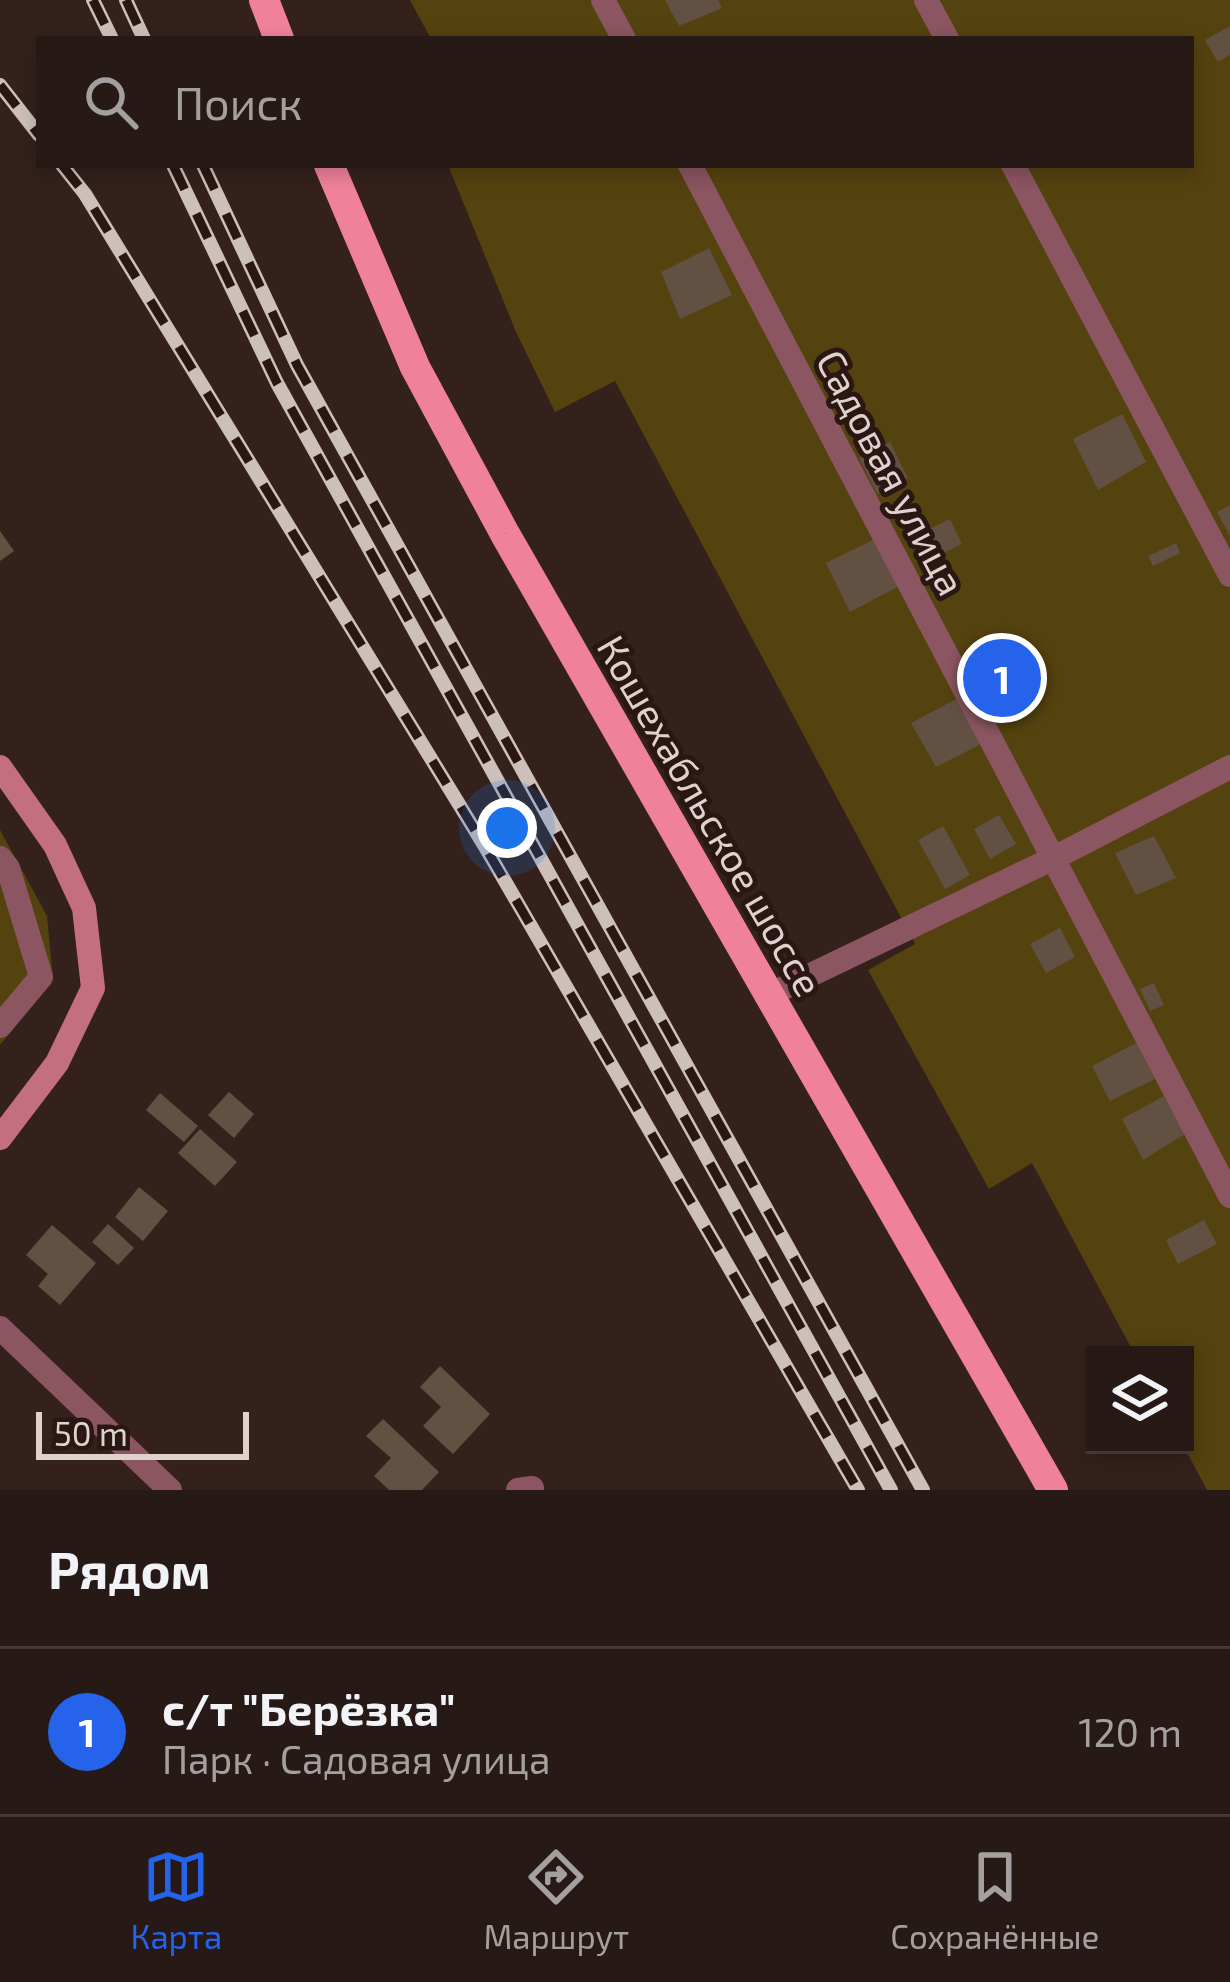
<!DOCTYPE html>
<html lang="ru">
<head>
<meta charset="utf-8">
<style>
  body { margin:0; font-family:"Exo 2",sans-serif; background:#2f221e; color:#f1f3f6 }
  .controls { position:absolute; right:36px; bottom:36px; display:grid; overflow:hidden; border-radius:0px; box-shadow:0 6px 18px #0003 }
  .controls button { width:108px; height:108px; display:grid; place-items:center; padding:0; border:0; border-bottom:3px solid #433834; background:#271915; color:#f1f3f6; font:60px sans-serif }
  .scale { position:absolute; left:36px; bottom:30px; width:213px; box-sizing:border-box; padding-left:12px; border:6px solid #dfd2ce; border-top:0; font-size:33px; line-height:42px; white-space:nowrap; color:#dfd2ce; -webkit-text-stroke:9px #2a1713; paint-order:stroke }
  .you { position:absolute; left:507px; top:828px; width:42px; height:42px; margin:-30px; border:9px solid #fff; border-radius:50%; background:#1a73e8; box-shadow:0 0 0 18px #1a73e833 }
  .badge { display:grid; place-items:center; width:78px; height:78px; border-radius:50%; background:#2563eb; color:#fff; font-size:39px; font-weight:700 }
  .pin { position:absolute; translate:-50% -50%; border:6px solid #fff; box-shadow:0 3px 12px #0006 }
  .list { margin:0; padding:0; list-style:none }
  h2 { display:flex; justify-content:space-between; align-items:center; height:156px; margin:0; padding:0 48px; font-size:51px }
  h2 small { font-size:39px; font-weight:400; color:#a4a0a0 }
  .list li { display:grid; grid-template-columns:78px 1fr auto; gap:36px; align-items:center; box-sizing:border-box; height:168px; padding:0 48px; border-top:3px solid #433834 }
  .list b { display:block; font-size:45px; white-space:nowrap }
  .list p { margin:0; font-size:39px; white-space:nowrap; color:#a4a0a0 }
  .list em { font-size:39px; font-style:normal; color:#a4a0a0 }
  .icon { flex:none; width:66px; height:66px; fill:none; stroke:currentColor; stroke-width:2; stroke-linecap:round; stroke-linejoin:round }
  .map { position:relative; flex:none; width:1230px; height:1490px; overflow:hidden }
  .search { position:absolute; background:#271915; box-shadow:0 6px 18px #0003; left:36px; right:36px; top:36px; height:132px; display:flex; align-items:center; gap:30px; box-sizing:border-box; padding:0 42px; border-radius:0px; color:#a4a0a0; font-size:45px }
  .sheet { height:324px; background:#271915 }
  nav { display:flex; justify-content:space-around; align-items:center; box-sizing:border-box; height:168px; border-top:3px solid #433834; background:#271915; font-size:33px; color:#a4a0a0 }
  nav a { display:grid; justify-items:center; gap:6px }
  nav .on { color:#2563eb }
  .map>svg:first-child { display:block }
</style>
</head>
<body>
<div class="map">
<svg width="1230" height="1490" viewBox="0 0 1230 1490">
  <rect width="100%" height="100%" fill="#34211c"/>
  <!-- green -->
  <g fill="#54420f">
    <path d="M410,0H1230V1490H1207L1183,1445L1185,1355H1135L1032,1163L989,1189L868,970L915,944L615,381L555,412L516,332L448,165H1191V39H431Z"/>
    <path d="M0,830L47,916L53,979L0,1045Z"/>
  </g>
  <!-- building -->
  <g fill="#625143">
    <path d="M665,0H718L722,8L679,26Z"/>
    <path d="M1230,26V55L1218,62L1205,40Z"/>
    <path d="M709,248L732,295L680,319L661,272Z"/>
    <path d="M1122,414L1146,462L1098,490L1073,439Z"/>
    <path d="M890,442L908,478L877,494L859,458Z"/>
    <path d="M1230,505V536L1217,512Z"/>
    <path d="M950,519L962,544L925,562L913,537Z"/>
    <path d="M0,531L14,551L0,561Z"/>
    <path d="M873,540L901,585L850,612L826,563Z"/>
    <path d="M1176,543L1180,553L1153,566L1148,556Z"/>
    <path d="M960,697L983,743L936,767L911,723Z"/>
    <path d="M999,815L1016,844L990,859L974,829Z"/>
    <path d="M943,826L970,875L945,889L918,840Z"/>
    <path d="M1154,836L1176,878L1136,895L1115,853Z"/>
    <path d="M1060,928L1075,957L1046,973L1030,944Z"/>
    <path d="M1154,983L1164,1005L1150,1011L1140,989Z"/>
    <path d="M1136,1043L1155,1079L1110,1101L1092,1066Z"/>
    <path d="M229,1092L254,1114L234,1138L208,1115Z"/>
    <path d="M160,1093L198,1126L184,1142L146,1110Z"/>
    <path d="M1164,1096L1185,1134L1143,1160L1122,1119Z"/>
    <path d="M200,1129L237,1162L215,1186L178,1153Z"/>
    <path d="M139,1187L168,1211L143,1241L115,1217Z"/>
    <path d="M1204,1220L1217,1244L1178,1264L1166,1240Z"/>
    <path d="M108,1224L134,1248L118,1265L92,1242Z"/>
    <path d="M52,1225L96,1263L60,1305L38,1286L48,1274L26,1255Z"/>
    <path d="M440,1366L490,1414L453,1454L423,1426L441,1407L420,1387Z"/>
    <path d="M383,1419L439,1472L422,1490H389L374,1476L391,1458L366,1436Z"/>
  </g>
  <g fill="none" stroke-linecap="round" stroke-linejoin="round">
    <!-- street -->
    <g stroke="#8b5561" stroke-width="24">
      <path d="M603,0L624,39"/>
      <path d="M926,0L947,39"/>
      <path d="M690,165L1230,1196"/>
      <path d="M1013,165L1230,575"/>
      <path d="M0,858L8,868L41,977L0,1026"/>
      <path d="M769,995L1054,858L1230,767"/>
      <path d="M0,1328L170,1490"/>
      <path d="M518,1490L532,1488"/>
    </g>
    <!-- secondary -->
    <path stroke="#c36e81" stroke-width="24" d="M0,767L55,845L84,908L93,988L57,1063L0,1138"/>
    <!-- primary -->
    <g stroke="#ef819b" stroke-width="30">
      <path d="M264,0L279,39"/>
      <path d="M329,165L415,367L505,534L1053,1490"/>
    </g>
    <!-- rail casing -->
    <g stroke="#cdc0bb" stroke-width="14">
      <g id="rail">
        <path d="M93,0L112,39"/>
        <path d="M126,0L144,39"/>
        <path d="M0,85L39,135"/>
        <path d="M62,165L85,194L484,845L858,1490"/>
        <path d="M173,165L277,383L891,1490"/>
        <path d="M203,165L297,365L923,1490"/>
      </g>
    </g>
    <!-- rail -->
    <use href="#rail" stroke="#2a1713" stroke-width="9" stroke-dasharray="27" stroke-linecap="butt"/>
  </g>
  <g text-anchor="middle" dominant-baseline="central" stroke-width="10" stroke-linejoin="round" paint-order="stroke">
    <!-- street labels -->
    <g font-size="39" fill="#dfd2ce" stroke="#2a1713">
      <text transform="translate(892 472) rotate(62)">Садовая улица</text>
      <text transform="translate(711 815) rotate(60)">Кошехабльское шоссе</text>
    </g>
  </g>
</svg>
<div class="controls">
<button><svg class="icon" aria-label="layers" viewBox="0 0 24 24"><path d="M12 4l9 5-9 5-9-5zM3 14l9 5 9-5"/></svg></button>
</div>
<div class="scale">50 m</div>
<div class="you"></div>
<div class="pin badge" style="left:1002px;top:678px">1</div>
<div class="search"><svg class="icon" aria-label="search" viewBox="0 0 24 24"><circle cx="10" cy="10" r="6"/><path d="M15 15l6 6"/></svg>Поиск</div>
</div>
<section class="sheet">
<h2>Рядом<small></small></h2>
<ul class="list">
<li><span class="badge">1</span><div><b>с/т &quot;Берёзка&quot;</b><p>Парк · Садовая улица</p></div><em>120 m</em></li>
</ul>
</section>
<nav>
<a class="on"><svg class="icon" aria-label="map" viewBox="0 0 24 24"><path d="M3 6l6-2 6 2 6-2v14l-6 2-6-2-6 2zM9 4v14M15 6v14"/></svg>Карта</a>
<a><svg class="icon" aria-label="directions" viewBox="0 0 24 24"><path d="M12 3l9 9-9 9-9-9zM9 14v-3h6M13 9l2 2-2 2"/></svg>Маршрут</a>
<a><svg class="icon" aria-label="saved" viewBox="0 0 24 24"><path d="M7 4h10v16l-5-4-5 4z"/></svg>Сохранённые</a>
</nav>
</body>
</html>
